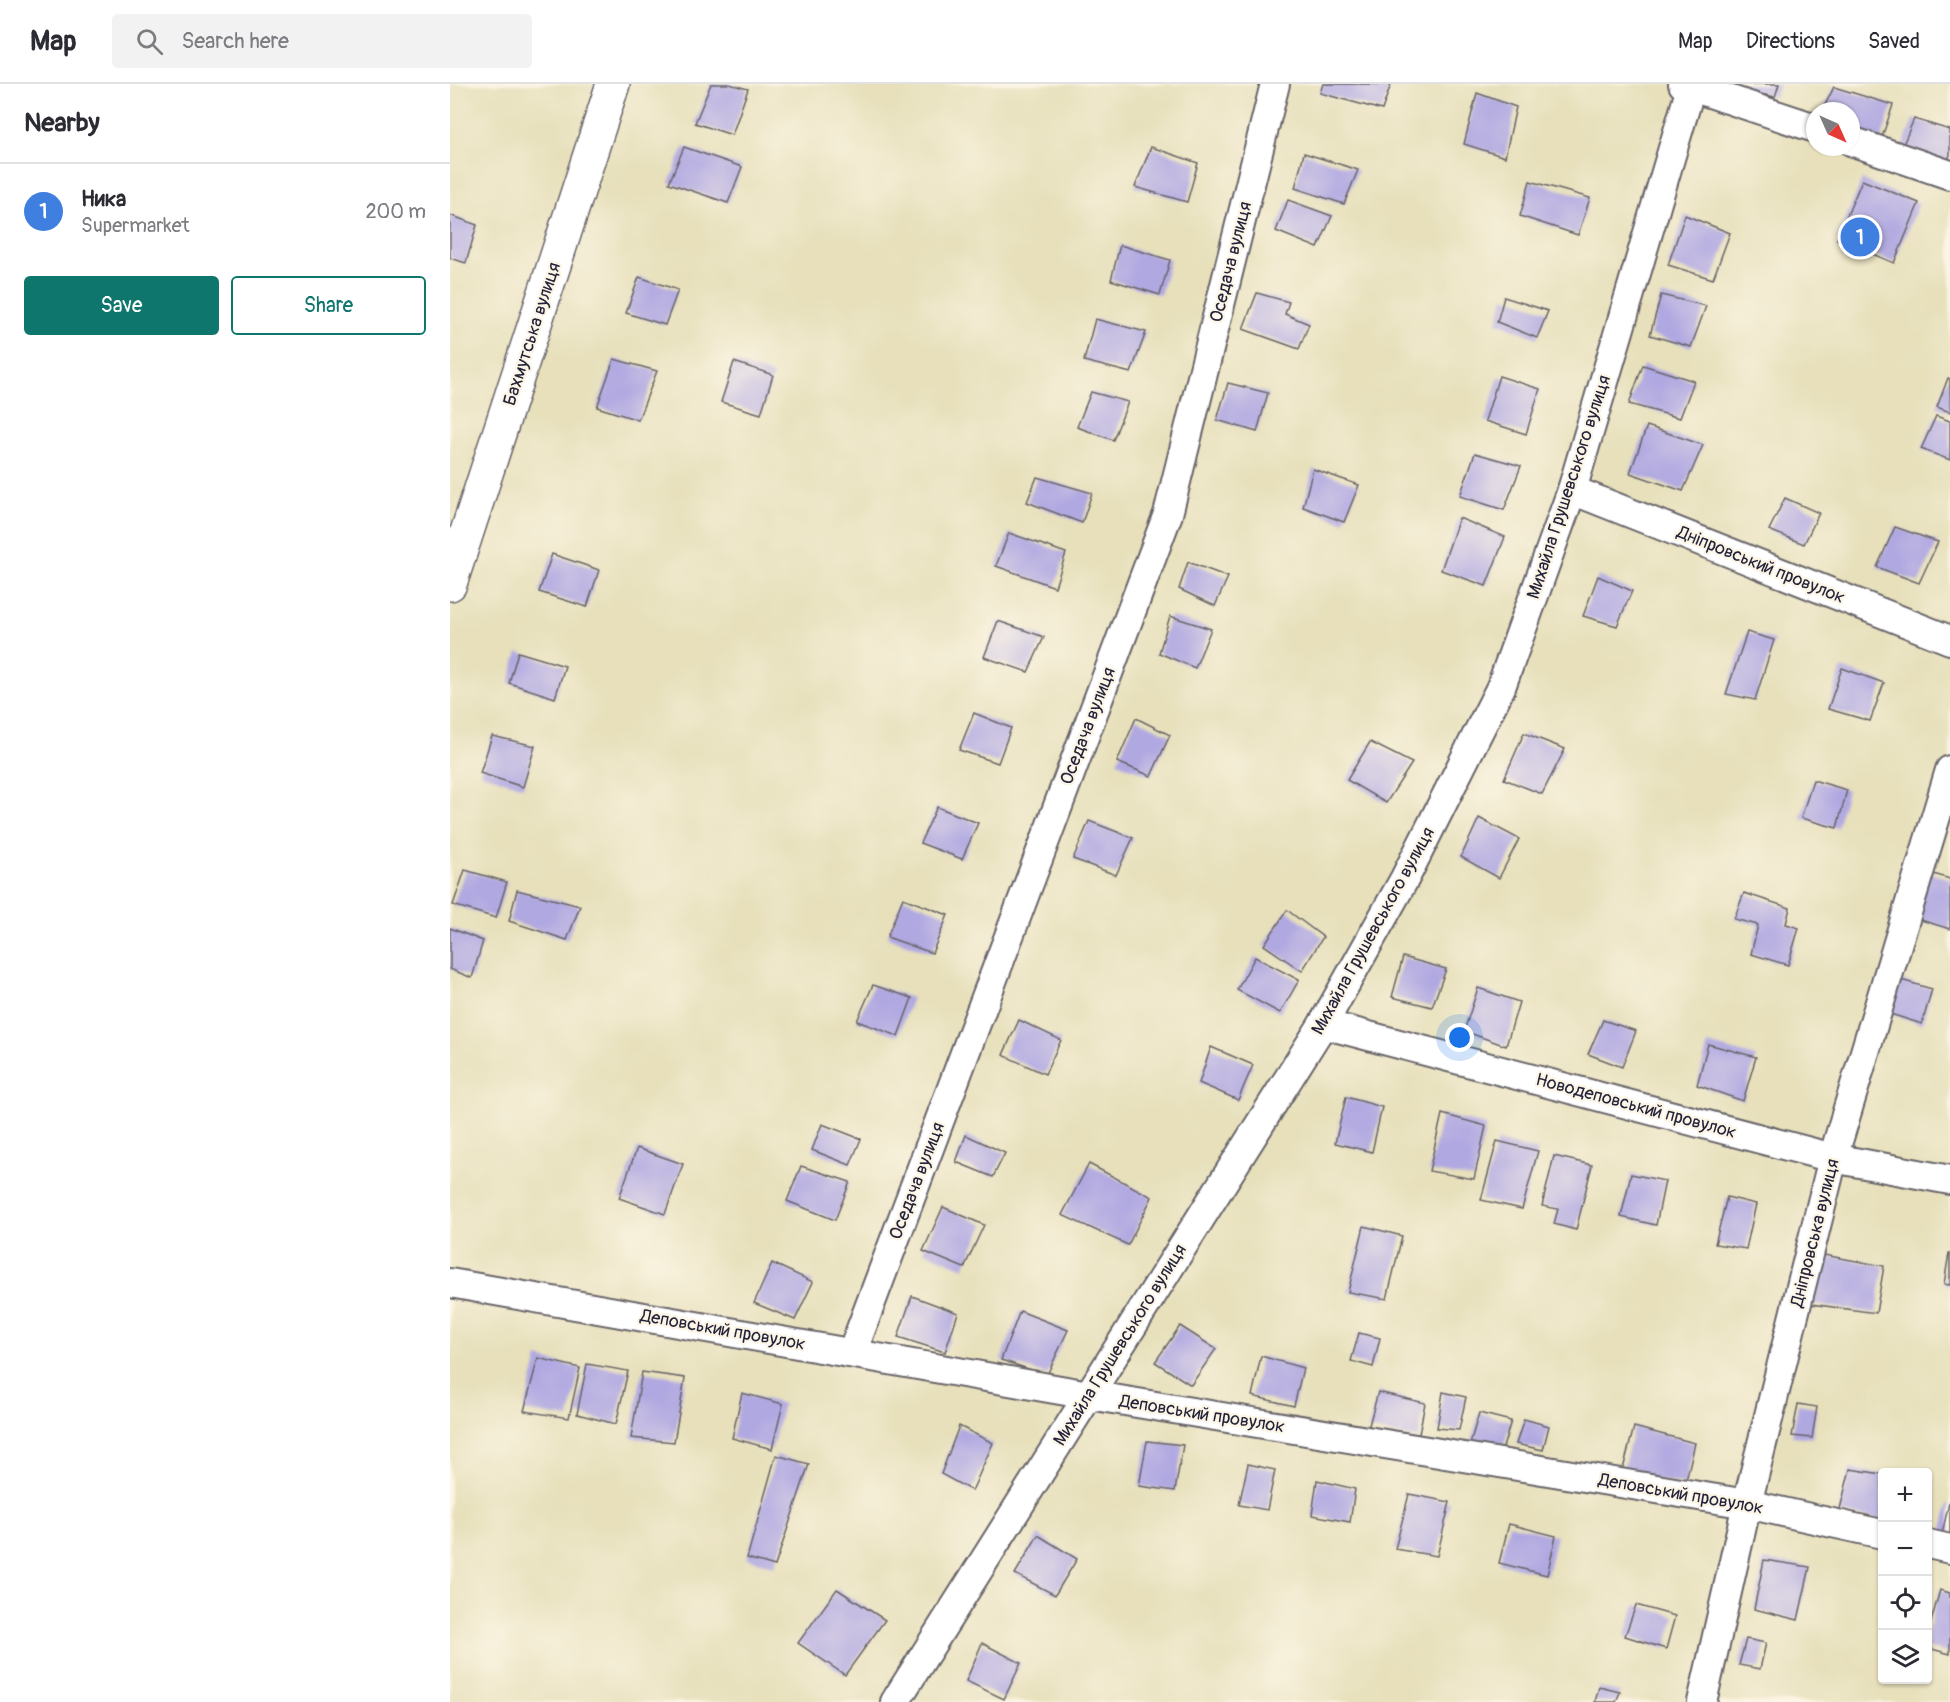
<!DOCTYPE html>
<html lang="en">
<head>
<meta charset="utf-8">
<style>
  body { margin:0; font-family:Pangolin,sans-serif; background:#f2f2f3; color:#2b2b33 }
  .controls { position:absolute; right:18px; bottom:18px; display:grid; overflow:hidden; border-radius:6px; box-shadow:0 2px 4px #0004 }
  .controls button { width:54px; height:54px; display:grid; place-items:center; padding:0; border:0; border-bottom:2px solid #e1e1e2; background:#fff; color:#2b2b33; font:30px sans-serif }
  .compass { position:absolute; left:1356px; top:18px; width:54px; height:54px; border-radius:50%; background:#fff; box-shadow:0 2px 4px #0004; rotate:135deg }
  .you { position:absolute; left:1010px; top:954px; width:21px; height:21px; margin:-15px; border:4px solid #fff; border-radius:50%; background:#1a73e8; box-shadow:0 0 0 9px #1a73e833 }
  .badge { display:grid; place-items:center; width:39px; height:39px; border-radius:50%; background:#0f766e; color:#fff; font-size:20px; font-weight:700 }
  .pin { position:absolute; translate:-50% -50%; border:3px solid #fff; box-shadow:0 2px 6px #0006 }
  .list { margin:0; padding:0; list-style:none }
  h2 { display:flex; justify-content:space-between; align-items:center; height:78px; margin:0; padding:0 24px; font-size:26px }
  h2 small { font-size:20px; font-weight:400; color:#7c7c81 }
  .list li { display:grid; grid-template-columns:39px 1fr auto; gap:18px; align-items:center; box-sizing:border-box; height:96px; padding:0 24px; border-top:2px solid #e1e1e2 }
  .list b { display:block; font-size:22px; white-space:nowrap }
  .list p { margin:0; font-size:20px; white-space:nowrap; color:#7c7c81 }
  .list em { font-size:20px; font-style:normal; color:#7c7c81 }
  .actions { display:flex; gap:12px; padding:18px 24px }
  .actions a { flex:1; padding:14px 0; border:2px solid #0f766e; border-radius:6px; text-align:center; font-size:21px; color:#0f766e }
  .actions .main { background:#0f766e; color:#fff }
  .icon { flex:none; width:33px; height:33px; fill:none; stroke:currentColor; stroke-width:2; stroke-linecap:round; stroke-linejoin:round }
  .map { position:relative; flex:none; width:1500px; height:1618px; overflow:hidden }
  header { display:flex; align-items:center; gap:36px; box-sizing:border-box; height:84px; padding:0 30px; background:#fff; border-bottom:2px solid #e1e1e2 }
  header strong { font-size:28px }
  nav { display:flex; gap:33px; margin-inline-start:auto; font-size:21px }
  .search { width:420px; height:54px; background:#f2f2f3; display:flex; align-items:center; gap:15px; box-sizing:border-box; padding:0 21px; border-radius:6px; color:#7c7c81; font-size:22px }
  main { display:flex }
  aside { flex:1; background:#fff }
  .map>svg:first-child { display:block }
</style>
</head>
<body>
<header>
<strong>Map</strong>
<div class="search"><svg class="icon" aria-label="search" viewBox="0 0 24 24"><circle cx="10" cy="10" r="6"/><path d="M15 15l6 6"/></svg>Search here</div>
<nav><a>Map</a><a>Directions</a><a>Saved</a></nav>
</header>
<main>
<aside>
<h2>Nearby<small></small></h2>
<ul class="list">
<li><span class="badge" style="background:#3f7fe0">1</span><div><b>Ника</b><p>Supermarket</p></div><em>200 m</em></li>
</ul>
<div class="actions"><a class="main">Save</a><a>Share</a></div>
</aside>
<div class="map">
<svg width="1500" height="1618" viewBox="0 0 1500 1618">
  <rect width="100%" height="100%" fill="#fcf5e5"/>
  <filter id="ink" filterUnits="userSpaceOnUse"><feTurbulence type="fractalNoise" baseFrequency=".0167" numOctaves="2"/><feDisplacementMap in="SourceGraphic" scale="12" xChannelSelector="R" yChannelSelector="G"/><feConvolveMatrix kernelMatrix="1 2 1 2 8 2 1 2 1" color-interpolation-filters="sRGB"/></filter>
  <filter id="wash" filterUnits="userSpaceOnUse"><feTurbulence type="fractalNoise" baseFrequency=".008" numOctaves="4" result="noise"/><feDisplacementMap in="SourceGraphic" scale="24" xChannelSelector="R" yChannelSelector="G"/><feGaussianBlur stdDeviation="1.35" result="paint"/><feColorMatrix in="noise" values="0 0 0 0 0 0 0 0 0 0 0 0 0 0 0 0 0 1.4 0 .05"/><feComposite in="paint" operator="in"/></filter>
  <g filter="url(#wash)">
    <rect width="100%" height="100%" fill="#e7e0bb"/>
    <g id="blocks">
      <!-- building -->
      <g fill="#b0a8e1">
        <path d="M261,0H279L298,5L282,51L245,39Z"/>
        <path d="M873,0H941L932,26L870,9Z"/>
        <path d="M1283,0H1329L1325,13L1315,11L1314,17L1281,7Z"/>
        <path d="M1384,3L1443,21L1431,56L1401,44V27H1372Z"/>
        <path d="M1027,9L1066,23L1055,73L1014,60Z"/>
        <path d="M1464,35L1500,46V71L1497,78L1452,63Z"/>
        <path d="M234,63L292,83L278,119L219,99Z"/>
        <path d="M701,63L748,79L737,118L685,103Z"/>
        <path d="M854,69L908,86L894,120L845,104Z"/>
        <path d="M1412,96L1469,119L1444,179L1387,155Z"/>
        <path d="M1080,97L1140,114L1128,151L1070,132Z"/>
        <path d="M838,116L882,132L868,164L826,147Z"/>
        <path d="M0,131L27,141L16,179L0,174Z"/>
        <path d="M1235,131L1280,149L1263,195L1218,181Z"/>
        <path d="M670,161L720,176L710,211L661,196Z"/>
        <path d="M189,193L228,206L215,241L176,229Z"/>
        <path d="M807,209L839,218L835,230L859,240L849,265L793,245Z"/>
        <path d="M1211,211L1256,222L1241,263L1200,251Z"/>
        <path d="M1054,213L1098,227L1087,254L1047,238Z"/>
        <path d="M645,235L696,248L681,289L634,277Z"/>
        <path d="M164,275L207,287L188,336L147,323Z"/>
        <path d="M284,278L323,291L311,330L271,318Z"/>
        <path d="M1193,281L1244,297L1230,334L1179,320Z"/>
        <path d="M1049,292L1090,305L1076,350L1035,337Z"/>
        <path d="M1498,294L1500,295V328L1487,323Z"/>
        <path d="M778,299L818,309L807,348L767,336Z"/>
        <path d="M641,308L678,318L663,356L627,343Z"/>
        <path d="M1486,332L1500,337V376L1471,365Z"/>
        <path d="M1197,342L1253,361L1233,407L1180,389Z"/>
        <path d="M1025,369L1071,382L1054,426L1010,412Z"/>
        <path d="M863,385L909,401L894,438L853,423Z"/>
        <path d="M587,393L642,409L632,439L577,418Z"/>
        <path d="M1335,414L1369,429L1354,460L1319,446Z"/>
        <path d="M1009,434L1055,453L1036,502L991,486Z"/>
        <path d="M1445,443L1488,458L1469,499L1427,483Z"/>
        <path d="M559,449L616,469L605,503L546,482Z"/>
        <path d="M102,470L149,486L137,523L89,508Z"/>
        <path d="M738,478L778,493L765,522L729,505Z"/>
        <path d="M1148,492L1182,507L1167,542L1133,532Z"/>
        <path d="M720,532L761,545L745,584L709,569Z"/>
        <path d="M548,537L594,553L578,588L534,573Z"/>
        <path d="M1297,548L1324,556L1305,616L1276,610Z"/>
        <path d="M68,568L115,582L105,614L59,599Z"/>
        <path d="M1392,584L1434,599L1420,637L1378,625Z"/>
        <path d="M524,629L561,644L548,679L509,666Z"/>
        <path d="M686,634L720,651L701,692L667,678Z"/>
        <path d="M1074,649L1115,665L1092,710L1054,695Z"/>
        <path d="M42,652L85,662L73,703L30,689Z"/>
        <path d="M920,658L962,679L936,719L897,696Z"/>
        <path d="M1363,696L1397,706L1387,744L1351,734Z"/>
        <path d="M487,723L528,739L512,775L470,759Z"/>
        <path d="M1029,734L1069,755L1049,794L1011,773Z"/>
        <path d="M639,737L683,754L666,791L623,775Z"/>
        <path d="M15,786L57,798L46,834L3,821Z"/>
        <path d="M1474,787L1500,795V845L1461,833Z"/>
        <path d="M67,806L130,822L117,856L59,837Z"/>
        <path d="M1294,809L1340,824L1336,840L1349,844L1338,881L1301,870L1308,841L1284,835Z"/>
        <path d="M453,814L498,831L482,869L437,853Z"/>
        <path d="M837,826L873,853L852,887L814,861Z"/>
        <path d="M0,844L33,857L22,894L0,885Z"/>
        <path d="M805,873L849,896L830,929L787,906Z"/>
        <path d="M953,873L996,885L982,923L942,913Z"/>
        <path d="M1444,894L1482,905L1472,940L1434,928Z"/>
        <path d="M423,901L462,914L448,952L407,937Z"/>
        <path d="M1028,904L1069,918L1056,962L1014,947Z"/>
        <path d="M569,936L611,956L595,990L553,971Z"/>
        <path d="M1153,936L1186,947L1172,983L1138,970Z"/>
        <path d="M1258,960L1306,973L1293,1017L1247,1001Z"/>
        <path d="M761,963L803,981L788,1016L749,999Z"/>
        <path d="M896,1013L932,1023L922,1068L885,1059Z"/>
        <path d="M992,1030L1036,1042L1024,1095L979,1087Z"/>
        <path d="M372,1040L411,1055L400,1081L362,1066Z"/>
        <path d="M516,1051L555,1069L543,1093L506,1078Z"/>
        <path d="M1047,1057L1088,1067L1072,1125L1031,1116Z"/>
        <path d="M187,1064L233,1080L215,1130L169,1114Z"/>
        <path d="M1104,1072L1142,1081L1126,1146L1104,1140L1108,1125L1092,1122Z"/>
        <path d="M639,1080L702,1113L678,1161L612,1131Z"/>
        <path d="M351,1082L400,1098L385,1136L337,1117Z"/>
        <path d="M1181,1090L1215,1097L1206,1141L1171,1133Z"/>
        <path d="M1277,1113L1306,1120L1296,1165L1265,1160Z"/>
        <path d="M493,1123L534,1141L514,1184L473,1167Z"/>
        <path d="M914,1142L952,1152L937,1215L898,1208Z"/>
        <path d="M1499,1169H1500V1201L1494,1200Z"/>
        <path d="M1374,1171L1434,1182L1426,1229L1361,1220Z"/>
        <path d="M322,1179L363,1198L345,1236L304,1219Z"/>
        <path d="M462,1212L508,1229L495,1268L448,1253Z"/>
        <path d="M570,1227L618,1246L597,1291L551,1276Z"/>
        <path d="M730,1242L766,1265L741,1301L705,1278Z"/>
        <path d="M909,1249L930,1254L923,1283L901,1277Z"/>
        <path d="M811,1272L853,1284L844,1322L802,1312Z"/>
        <path d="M88,1274L130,1284L119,1334L74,1327Z"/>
        <path d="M137,1280L178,1287L166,1340L127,1330Z"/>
        <path d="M192,1288L235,1294L224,1358L181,1354Z"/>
        <path d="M928,1308L975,1319L968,1355L918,1345Z"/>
        <path d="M993,1308L1016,1313L1009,1346L987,1344Z"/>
        <path d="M292,1309L333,1320L322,1365L282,1354Z"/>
        <path d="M1348,1320L1367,1323L1362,1354L1342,1352Z"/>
        <path d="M1029,1329L1061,1337L1051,1370L1019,1363Z"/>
        <path d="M1074,1335L1099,1342L1093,1366L1066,1360Z"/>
        <path d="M509,1342L543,1359L522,1407L491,1390Z"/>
        <path d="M1184,1343L1245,1359L1235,1401L1172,1389Z"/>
        <path d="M697,1357L733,1361L725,1407L689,1402Z"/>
        <path d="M326,1371L359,1380L325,1482L297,1474Z"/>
        <path d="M798,1380L825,1386L817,1426L789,1421Z"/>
        <path d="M1400,1385L1432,1390V1436L1389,1429Z"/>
        <path d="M867,1396L905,1405L900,1438L862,1431Z"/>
        <path d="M959,1410L1000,1418L987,1472L945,1465Z"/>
        <path d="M1499,1419L1500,1420V1456L1491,1454Z"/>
        <path d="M1059,1440L1106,1452L1097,1491L1049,1479Z"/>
        <path d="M588,1451L627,1475L605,1511L565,1490Z"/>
        <path d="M1314,1476L1360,1483L1348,1536L1304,1525Z"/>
        <path d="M387,1505L435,1536L395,1591L348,1559Z"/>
        <path d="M1490,1506L1500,1509V1570L1478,1564V1548Z"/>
        <path d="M1186,1521L1225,1532L1216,1565L1175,1552Z"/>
        <path d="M1296,1555L1316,1559L1310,1585L1289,1581Z"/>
        <path d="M532,1559L571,1579L554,1615L516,1597Z"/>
        <path d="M1149,1603L1170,1608L1166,1618H1145Z"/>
      </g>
    </g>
  </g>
  <g filter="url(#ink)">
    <use href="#blocks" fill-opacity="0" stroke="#676468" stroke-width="1.5"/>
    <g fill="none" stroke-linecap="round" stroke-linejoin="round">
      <!-- minor casing -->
      <g stroke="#676468" stroke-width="32">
        <g id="minor">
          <path d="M1233,0L1365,44"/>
          <path d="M1401,57L1500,91"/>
          <path d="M1122,406L1500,556"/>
          <path d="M873,940L1383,1074L1500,1096"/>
          <path d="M0,1199L639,1311L1297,1420L1432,1450"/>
          <path d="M402,1269L718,430L825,0"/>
          <path d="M1478,1460L1500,1465"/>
          <path d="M445,1618L873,940L955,794L1051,603L1122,406L1242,0"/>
          <path d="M1252,1618L1297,1420L1383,1074L1500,686"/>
        </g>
      </g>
      <!-- tertiary casing -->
      <g stroke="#676468" stroke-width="36">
        <path id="tertiary" d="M0,500L163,0"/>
      </g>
      <!-- minor -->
      <use href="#minor" stroke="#fff" stroke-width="28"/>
      <!-- tertiary -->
      <use href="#tertiary" stroke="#fff" stroke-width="33"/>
    </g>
  </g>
  <g text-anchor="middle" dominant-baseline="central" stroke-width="4.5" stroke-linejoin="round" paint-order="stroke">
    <!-- street labels -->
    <g font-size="18" fill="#22223b" stroke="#fcf5e5">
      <text transform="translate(781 178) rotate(-76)">Оседача вулиця</text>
      <text transform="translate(82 250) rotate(-72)">Бахмутська вулиця</text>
      <text transform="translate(1119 403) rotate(-72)">Михайла Грушевського вулиця</text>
      <text transform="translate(1311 481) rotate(22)">Дніпровський провулок</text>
      <text transform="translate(638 642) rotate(-69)">Оседача вулиця</text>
      <text transform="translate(923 847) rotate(-61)">Михайла Грушевського вулиця</text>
      <text transform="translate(1186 1022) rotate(15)">Новодеповський провулок</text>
      <text transform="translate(467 1097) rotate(-69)">Оседача вулиця</text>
      <text transform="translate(1365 1149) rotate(-76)">Дніпровська вулиця</text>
      <text transform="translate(273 1246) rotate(10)">Деповський провулок</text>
      <text transform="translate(670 1261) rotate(-58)">Михайла Грушевського вулиця</text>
      <text transform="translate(752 1330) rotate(9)">Деповський провулок</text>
      <text transform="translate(1231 1410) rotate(10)">Деповський провулок</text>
    </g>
  </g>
</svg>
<div class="controls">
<button>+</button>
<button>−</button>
<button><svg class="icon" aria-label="locate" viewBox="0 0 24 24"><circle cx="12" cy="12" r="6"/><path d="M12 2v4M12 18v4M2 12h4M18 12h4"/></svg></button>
<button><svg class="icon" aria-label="layers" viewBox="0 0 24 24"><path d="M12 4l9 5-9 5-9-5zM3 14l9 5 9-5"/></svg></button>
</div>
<svg class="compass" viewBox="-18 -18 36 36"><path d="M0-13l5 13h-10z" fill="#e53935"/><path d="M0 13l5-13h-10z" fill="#7c7c81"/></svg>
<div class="you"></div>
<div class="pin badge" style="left:1410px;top:153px;background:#3f7fe0">1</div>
</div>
</main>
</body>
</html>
